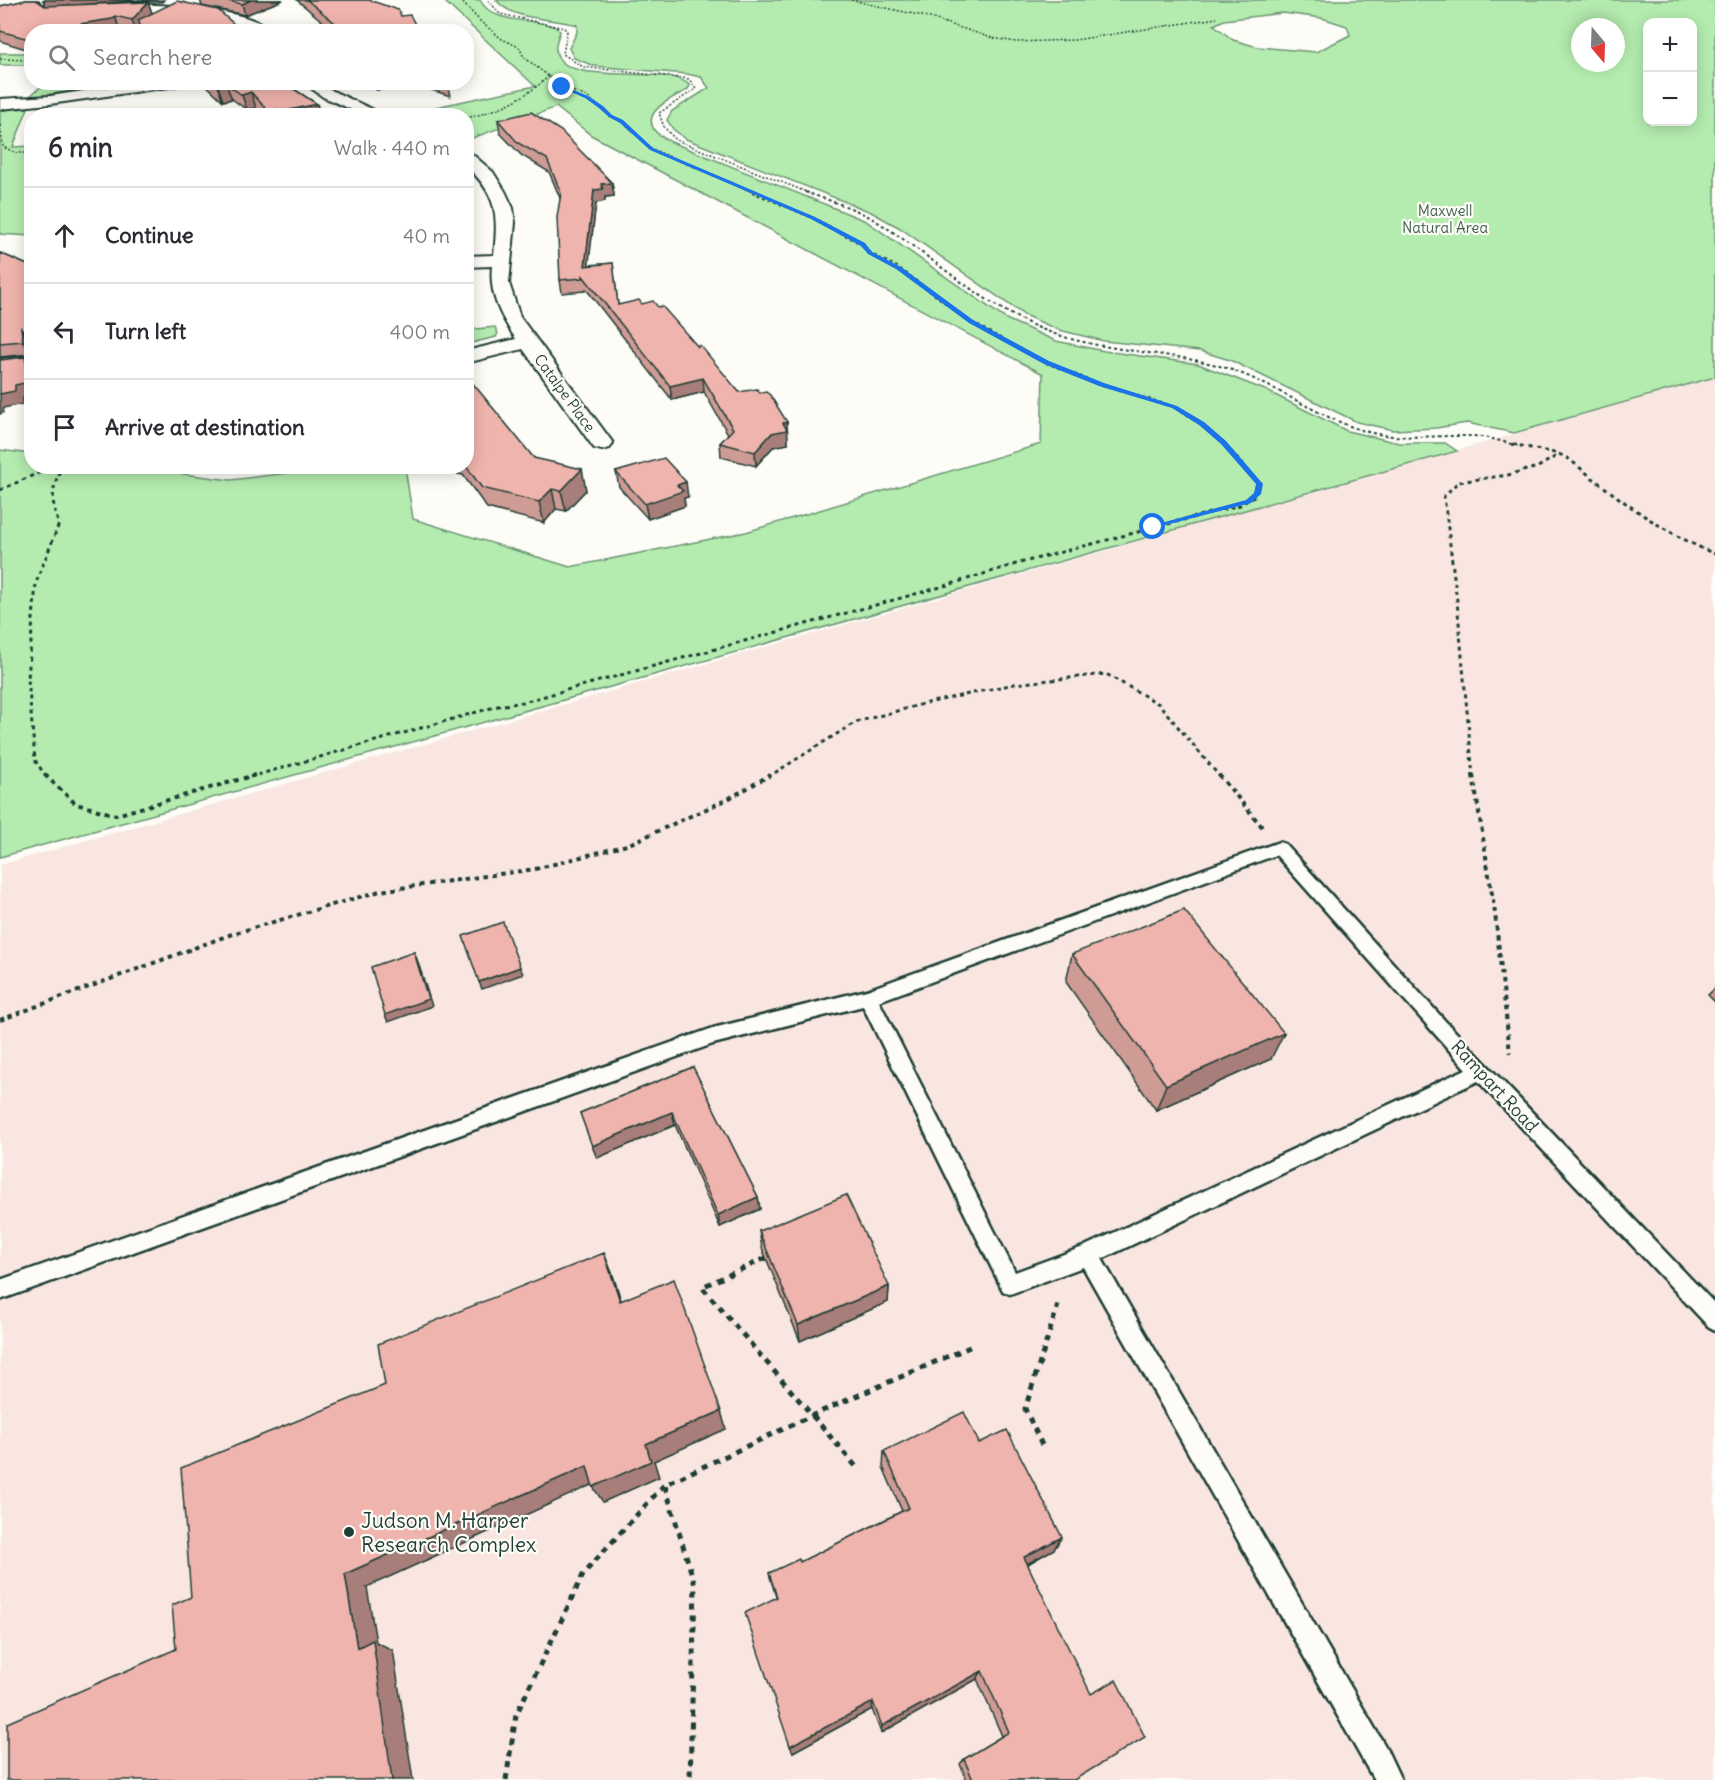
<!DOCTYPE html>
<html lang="en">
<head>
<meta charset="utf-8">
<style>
  body { margin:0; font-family:Delius,sans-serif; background:#f2f2f3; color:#2b2b33 }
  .controls { position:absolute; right:18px; top:18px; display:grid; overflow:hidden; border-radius:12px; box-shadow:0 3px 15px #0003 }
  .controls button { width:54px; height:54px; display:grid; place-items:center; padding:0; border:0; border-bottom:2px solid #e1e1e2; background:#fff; color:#2b2b33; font:30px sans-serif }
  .compass { position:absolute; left:1571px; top:18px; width:54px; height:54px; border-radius:50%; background:#fff; box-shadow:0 3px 15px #0003; rotate:161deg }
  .stop { position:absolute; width:18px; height:18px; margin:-14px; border:4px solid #1a73e8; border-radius:50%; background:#fff }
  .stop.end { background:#1a73e8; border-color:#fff; box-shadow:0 2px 6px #0008 }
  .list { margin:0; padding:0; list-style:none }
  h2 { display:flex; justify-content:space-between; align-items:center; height:78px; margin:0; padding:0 24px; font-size:26px }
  h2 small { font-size:20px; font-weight:400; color:#7c7c81 }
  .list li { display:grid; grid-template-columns:39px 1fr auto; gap:18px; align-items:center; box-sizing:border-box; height:96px; padding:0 24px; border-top:2px solid #e1e1e2 }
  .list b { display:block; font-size:22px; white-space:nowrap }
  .list em { font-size:20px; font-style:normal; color:#7c7c81 }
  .icon { flex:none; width:33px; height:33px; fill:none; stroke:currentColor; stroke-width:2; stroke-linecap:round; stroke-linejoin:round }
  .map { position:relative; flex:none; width:1715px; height:1780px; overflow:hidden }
  .search { position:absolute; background:#fff; box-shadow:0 3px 15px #0003; left:24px; top:24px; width:450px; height:66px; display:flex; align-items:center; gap:15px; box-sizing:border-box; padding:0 21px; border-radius:24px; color:#7c7c81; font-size:22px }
  .panel { position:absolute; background:#fff; box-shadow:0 3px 15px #0003; left:24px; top:108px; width:450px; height:366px; border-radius:24px }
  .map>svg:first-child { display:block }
</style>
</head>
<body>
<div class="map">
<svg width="1715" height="1780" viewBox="0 0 1715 1780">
  <rect width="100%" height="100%" fill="#fdfcf7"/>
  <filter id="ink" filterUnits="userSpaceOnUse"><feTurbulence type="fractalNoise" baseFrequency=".0167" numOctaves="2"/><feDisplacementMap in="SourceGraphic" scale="12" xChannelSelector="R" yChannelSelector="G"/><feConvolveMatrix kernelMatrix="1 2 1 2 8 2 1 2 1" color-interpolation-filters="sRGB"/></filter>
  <g filter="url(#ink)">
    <!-- built -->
    <path fill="#f9e6e1" d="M1715,377V1780H0V865Z"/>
    <!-- green -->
    <g fill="#b4ecaf" stroke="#6a9472" stroke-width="1.5" fill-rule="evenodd">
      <path d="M443,0H480C494,26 532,17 555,27L560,31C559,36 555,43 556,49C558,91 672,61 690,86L687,90C674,97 640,111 655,131C658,135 666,139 671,142L866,221L1006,319L1056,341L1104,351L1198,364L1265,390L1347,431L1399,443H1445L1457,451L0,857V450L31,454L32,466L128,467L231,480L338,467H405L413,519L570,567L746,532L1041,444L1043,374L591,135L556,107L470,139L467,137L466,116H415L408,113L535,86Z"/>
      <path d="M496,0H1715V377L1514,433L1467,423L1436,428L1393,430L1357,422L1230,360L1200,351L1104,341L1059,330L1024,315L900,228L871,212L686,139L673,129L667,120L672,111L709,88L701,77L687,74L594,66L574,58L569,48L577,32V25C550,17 515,22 496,0ZM1283,13L1322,18L1347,26L1350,35L1316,52L1258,47L1233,40L1214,25L1224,20ZM1648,22H1692V122H1648ZM1580,27H1616V63H1580Z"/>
      <rect x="0" y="53" width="31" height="12"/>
      <path d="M45,83L108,82V87L29,97Z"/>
      <path d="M28,108L13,147L31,146V236L0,234V110Z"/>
      <path d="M495,327L498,333L496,337L467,344V330Z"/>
    </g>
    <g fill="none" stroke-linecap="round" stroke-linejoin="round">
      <!-- lane casing -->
      <g stroke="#1f3d34" stroke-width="5">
        <path id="lane" d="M1279,842L1285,844L1446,1022L1715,1304V1330L1708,1326L1478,1081L1102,1259L1385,1746L1401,1780H1374L1083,1267L1010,1294L1003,1291L863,1006L713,1044L0,1300V1280L713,1028L867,990ZM1276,855L1466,1069L1083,1247L1015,1272L879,1001Z"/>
      </g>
      <!-- street casing -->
      <g stroke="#1f3d34" stroke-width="4">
        <g id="street">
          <path d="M107,4C146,4 246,5 274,32H255L227,21L189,15L102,11L100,8Z"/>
          <path d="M142,82H183L176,86L50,104L0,109V99L50,96Z"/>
          <path d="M303,82H321L333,91L387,116H366L323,97Z"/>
          <path d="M466,152L472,154L493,172L505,191L513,208L515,223L509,283L520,317L613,443L610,448L602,450L594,448L523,349L466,363V351L516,339C500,316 489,294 492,266L466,267V256L494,255C498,215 498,195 466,166Z"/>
          <path d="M32,356V368L0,371V359Z"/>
        </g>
      </g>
      <!-- path-far4 -->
      <g stroke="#1f3d34" stroke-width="1.5" stroke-dasharray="2 2" stroke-linecap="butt">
        <path d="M460,0L481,22L502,39L519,47L524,57L562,87L587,97L610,116L622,121L652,149L755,193"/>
        <path d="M488,0L500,14L564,28L567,31L563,54L583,67L689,79L696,89L659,113L664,127L676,140L809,193"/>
        <path d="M851,0L927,17L992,38L1016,42L1075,40L1217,18"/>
        <path d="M0,59L32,60"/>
        <path d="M466,118C498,111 526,98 550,75"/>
        <path d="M0,125L3,147L17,153H32"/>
      </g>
      <!-- path-far3 -->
      <g stroke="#1f3d34" stroke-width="2" stroke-dasharray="3 3" stroke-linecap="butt">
        <path d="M752,192L813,218L863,245L870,253L899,268L971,322L1046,363L1102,385L1175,407L1202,424L1225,446"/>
        <path d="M805,192C827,200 853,207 873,219C933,256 985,309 1052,333C1103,351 1156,351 1208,363C1263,375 1308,413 1361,430C1396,441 1434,435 1470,436C1486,436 1503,442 1519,446"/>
      </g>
      <!-- path-far2 -->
      <g stroke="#1f3d34" stroke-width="3" stroke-dasharray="4 4" stroke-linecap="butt">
        <path d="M1512,444L1559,454L1569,459C1616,497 1658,530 1715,554"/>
        <path d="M0,490L54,466"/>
        <path d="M46,777L35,760L28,678L36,583L59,524C50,502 52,487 62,466"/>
        <path d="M250,777L498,706L523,702L948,585L1016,564L1240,505L1254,496L1259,484L1224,444"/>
        <path d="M768,777L856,722L923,704L1014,684L1106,674L1159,704L1220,777"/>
        <path d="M1473,777L1457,601L1444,496L1458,482L1508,475L1538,467L1558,455"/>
      </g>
      <!-- path-far1 -->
      <g stroke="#1f3d34" stroke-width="4" stroke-dasharray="4.5 4.5" stroke-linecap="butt">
        <path d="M45,775L76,804L116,815L255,775"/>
        <path d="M1219,775L1264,829"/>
        <path d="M1473,775L1495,913L1510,1053"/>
        <path d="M0,1020L232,934L380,891L535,869L627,845L728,799L770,775"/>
      </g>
      <!-- path -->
      <g stroke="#1f3d34" stroke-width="5" stroke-dasharray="6 6" stroke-linecap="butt">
        <path d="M766,1258L702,1287L859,1470"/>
        <path d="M1042,1445L1025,1409L1058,1305"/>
        <path d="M665,1486L695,1585L690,1780"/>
        <path d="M506,1780L516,1715L584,1573L664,1485L813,1415L972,1346"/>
      </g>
      <!-- lane -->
      <use href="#lane" fill="#fdfcf7" fill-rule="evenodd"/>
      <!-- street -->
      <use href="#street" fill="#fdfcf7" fill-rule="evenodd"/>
    </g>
    <!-- wall -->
    <g fill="#ce9b95" stroke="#1f3d34" stroke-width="1.5">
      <path d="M26,0H39L41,3L45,6L43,0H164L162,2L133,1L79,5L148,2L152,13L243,32H142L140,27L136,31L119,28L116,30L32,32V51L0,41V6Z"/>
      <path d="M200,0H283L245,15L202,6Z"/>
      <path d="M297,0H369L401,16L419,32H335Z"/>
      <path d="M203,82H283L317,104L320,116H263L256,108L247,110L232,99L223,101Z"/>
      <path d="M364,82H404L377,90Z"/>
      <path d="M407,82H447L450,96Z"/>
      <path d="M498,120L612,183L614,196L605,197V201L596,203L588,265L613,263L618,305L642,304L698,347L739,392L760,393L787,422L788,444L773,447L756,466L721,457L720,443L728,434L704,392L672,400L586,289L585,291L562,293L560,280V198L549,172L521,155L500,133Z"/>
      <path d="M0,253L32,267V345L27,341L30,354L0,357Z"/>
      <path d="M534,458L586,490L566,511L556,509L544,523L487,508L463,475L458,474L453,466H466Z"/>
      <path d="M616,472L688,497L684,498L685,506L648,519L619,487Z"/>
      <path d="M1072,954L1271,1059L1156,1110L1066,982Z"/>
      <path d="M1715,988V1002L1708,995Z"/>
      <path d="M693,1067L758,1197L760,1209L720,1227L675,1125L597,1158L580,1113Z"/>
      <path d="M759,1231L889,1286L888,1302L800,1341L762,1248Z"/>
      <path d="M979,1443L1062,1537L1054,1549L1028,1564L1074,1780H967L960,1764L964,1759L1002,1736L977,1679L881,1733L872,1709L793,1752L776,1597L769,1573L800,1562L902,1511L883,1467L884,1451Z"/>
    </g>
    <!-- shaded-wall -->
    <g fill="#a77e79" stroke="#1f3d34" stroke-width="1.5">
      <path d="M43,0H133V1L46,7Z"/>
      <path d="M251,0H283L245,15L242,4Z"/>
      <path d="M148,2L152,13L136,31L132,20Z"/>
      <path d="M115,16L119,28L116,30L109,32H71L80,24Z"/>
      <path d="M375,82H404L377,90Z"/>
      <path d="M226,84L232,99L223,101L218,86Z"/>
      <path d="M251,92L256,108L247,110L242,95Z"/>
      <path d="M317,104L320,116H282L281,112Z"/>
      <path d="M278,109L280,116H270L268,111Z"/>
      <path d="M612,183L614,196L605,197V201L596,203L587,279L585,266L594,190L601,184Z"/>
      <path d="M32,297V327L27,298Z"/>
      <path d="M21,328L27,341L30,354L23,341Z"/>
      <path d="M25,357L32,369V396L23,398V404L3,408V413L0,414V394L15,385Z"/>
      <path d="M703,378L704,392L672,400L670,386Z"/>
      <path d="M787,422L788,444L773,447L756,466L755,452L772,433L783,423Z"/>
      <path d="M582,469L586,490L566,511L561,491Z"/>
      <path d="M686,482L688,497L684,498L685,506L648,519L645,504L677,485Z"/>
      <path d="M552,489L556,509L544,523L539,502Z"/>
      <path d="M414,952L417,959L432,1006L388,1022L385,1015Z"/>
      <path d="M520,967L523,974L482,989L479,982Z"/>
      <path d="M1284,1033L1271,1059L1156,1110L1166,1085Z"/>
      <path d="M672,1112L675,1125L597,1158L592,1146Z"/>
      <path d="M758,1197L760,1209L720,1227L718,1215Z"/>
      <path d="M604,1253L613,1275L628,1322L620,1301Z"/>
      <path d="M889,1286L888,1302L800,1341L798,1325Z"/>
      <path d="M721,1411L726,1429L654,1461L659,1477L603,1502L593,1487L646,1444Z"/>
      <path d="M587,1466L598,1482L367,1587L376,1642L393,1650L413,1780H392L357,1648L345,1574Z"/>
      <path d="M1062,1537L1054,1549L1018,1569L1024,1557Z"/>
      <path d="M982,1671L977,1679L881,1733L882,1726Z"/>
      <path d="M873,1702L872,1709L793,1752L790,1746Z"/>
    </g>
    <!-- building -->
    <g fill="#efb4ad" stroke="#1f3d34" stroke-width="1.5">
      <path d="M26,0H36L45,6L148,2L132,20L115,16L112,19L80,24L71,32H32V40L0,31V6Z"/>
      <path d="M224,0H251L242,4Z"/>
      <path d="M307,0H369L399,10L401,16L410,15L419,32H346Z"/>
      <path d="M177,1L218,10L243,32H143L138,20Z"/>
      <path d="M214,82H283L317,104L281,112L278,109L268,111L251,92L242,95L226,84L218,86Z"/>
      <path d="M531,112L561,131L612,183L601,184L603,189L594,190L585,266L613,263L618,305L639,300L642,304L653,301L658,307L662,306L698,347L700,345L739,392L757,389L760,393L766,392L770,395L787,422L783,423L787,430L772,433L755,452L720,443L733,429L703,378L670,386L583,276V278L560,280L557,217L561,193L547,159L518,143L498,120Z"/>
      <path d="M0,253L32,267V297L27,298L32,327V339L21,328L23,341L0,343V310L1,309L0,308Z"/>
      <path d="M25,357L29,382L15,385V391L0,394V360Z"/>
      <path d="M466,375L534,458L582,469L561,491L552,489L539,502L482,488L466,466Z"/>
      <path d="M664,458L686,482L677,485L683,491L645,504L616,472Z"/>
      <path d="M1184,910L1284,1033L1166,1085L1072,954Z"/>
      <path d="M503,922L520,967L479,982L463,936Z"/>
      <path d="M414,952L428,999L385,1015L371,967Z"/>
      <path d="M693,1067L758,1197L718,1215L672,1112L592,1146L580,1113Z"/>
      <path d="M846,1195L889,1286L798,1325L759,1231Z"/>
      <path d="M604,1253L620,1301L674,1279L721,1411L646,1444L651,1461L593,1487L587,1466L345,1574L357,1648L373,1640L392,1780H7V1723L176,1649L172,1605L191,1597L181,1468L385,1385L378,1344Z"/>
      <path d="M964,1412L979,1443L1007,1430L1062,1537L1024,1557L1091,1694L1116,1680L1145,1737L1074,1780H973L964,1759L1009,1732L982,1671L882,1726L873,1702L790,1746L745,1613L777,1597L769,1573L799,1559L800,1562L909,1508L884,1451Z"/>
    </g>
  </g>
  <!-- route -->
  <path fill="#1a73e8" d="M564,86L588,96L603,106L612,115L623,120L653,148L815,217L865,243L872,252L901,267L973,320L1049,361L1104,383L1177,406L1204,422L1226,441L1263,484L1261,494L1251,503L1150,529V526L1246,500L1254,493L1256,484L1221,444L1199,425L1172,408L1099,386L1044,364L969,323L896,269L868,254L861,246L811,219L650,150L620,123L609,117L599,108L585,98L560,87Z"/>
  <!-- markers -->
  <circle fill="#1f3d34" stroke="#fdfcf7" stroke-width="2" cx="349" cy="1532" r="6"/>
  <g text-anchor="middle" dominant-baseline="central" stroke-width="4.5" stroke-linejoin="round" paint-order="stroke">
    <!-- far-park labels -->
    <g font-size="15" fill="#3d604d" stroke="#fdfcf7">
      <text x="1445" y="210">Maxwell<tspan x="1445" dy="17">Natural Area</tspan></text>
    </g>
    <!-- far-street labels -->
    <g font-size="15" fill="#1f3d34" stroke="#fdfcf7">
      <text transform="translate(565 393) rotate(54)">Catalpe Place</text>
    </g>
    <!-- street labels -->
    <g font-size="18" fill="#1f3d34" stroke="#fdfcf7">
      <text transform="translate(1495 1086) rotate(47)">Rampart Road</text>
    </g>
    <!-- near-poi labels -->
    <g font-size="21" fill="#1f3d34" stroke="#fdfcf7" text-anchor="start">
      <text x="361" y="1520">Judson M. Harper<tspan x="361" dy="24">Research Complex</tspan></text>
    </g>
  </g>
</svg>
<div class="controls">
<button>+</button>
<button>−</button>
</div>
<svg class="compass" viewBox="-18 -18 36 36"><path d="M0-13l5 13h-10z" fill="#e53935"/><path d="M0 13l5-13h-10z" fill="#7c7c81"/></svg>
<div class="stop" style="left:1153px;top:527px"></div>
<div class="stop end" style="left:562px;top:87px"></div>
<div class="search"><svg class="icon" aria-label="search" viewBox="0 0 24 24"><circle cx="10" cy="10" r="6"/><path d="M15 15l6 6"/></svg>Search here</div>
<section class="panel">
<h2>6 min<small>Walk · 440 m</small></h2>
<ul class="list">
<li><svg class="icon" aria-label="ahead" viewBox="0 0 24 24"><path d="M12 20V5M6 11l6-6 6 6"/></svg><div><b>Continue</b></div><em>40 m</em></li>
<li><svg class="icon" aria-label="left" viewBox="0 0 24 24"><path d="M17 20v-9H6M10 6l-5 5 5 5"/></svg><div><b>Turn left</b></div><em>400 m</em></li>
<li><svg class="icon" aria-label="arrive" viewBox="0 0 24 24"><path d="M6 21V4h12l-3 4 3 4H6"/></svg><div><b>Arrive at destination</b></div></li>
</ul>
</section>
</div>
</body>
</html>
